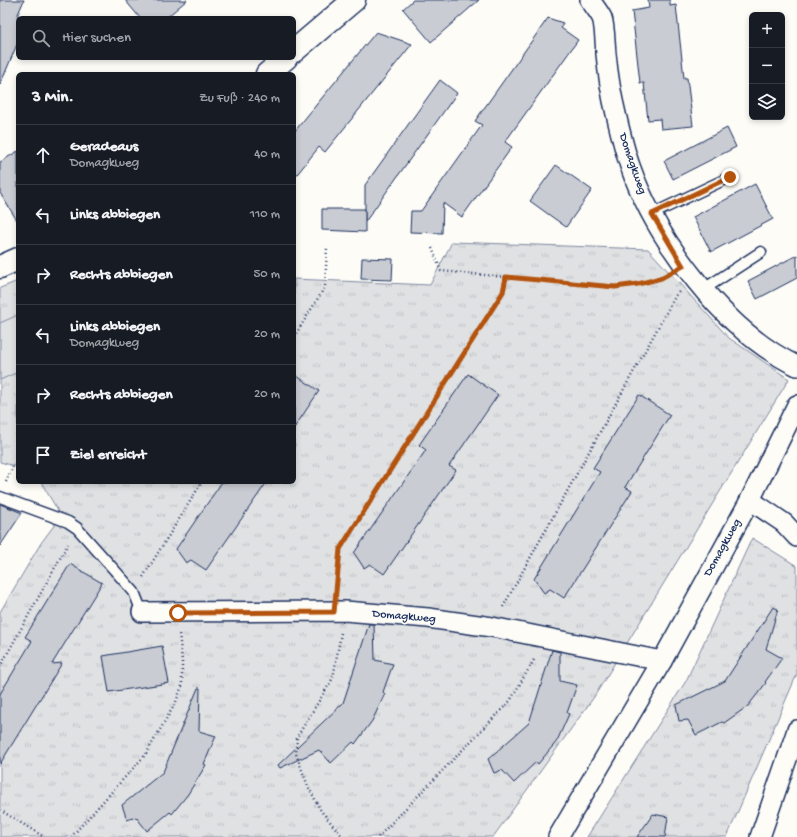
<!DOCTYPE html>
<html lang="de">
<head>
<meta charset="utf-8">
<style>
  body { margin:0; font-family:"Gochi Hand",sans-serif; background:#242831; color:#f1f3f6 }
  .controls { position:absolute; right:12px; top:12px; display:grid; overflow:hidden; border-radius:6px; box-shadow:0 2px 6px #0003 }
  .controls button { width:36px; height:36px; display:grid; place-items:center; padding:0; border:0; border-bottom:1px solid #363941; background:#171b24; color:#f1f3f6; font:20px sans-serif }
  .stop { position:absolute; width:12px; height:12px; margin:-9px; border:3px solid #b45309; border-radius:50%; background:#fff }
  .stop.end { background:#b45309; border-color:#fff; box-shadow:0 1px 4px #0008 }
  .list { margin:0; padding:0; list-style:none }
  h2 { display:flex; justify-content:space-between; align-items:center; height:52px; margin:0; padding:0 16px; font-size:17px }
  h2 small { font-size:13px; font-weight:400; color:#9ea1a6 }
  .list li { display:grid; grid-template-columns:26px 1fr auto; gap:12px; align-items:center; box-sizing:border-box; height:60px; padding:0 16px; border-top:1px solid #363941 }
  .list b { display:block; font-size:15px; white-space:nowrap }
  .list p { margin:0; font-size:13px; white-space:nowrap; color:#9ea1a6 }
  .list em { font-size:13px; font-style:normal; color:#9ea1a6 }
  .icon { flex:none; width:22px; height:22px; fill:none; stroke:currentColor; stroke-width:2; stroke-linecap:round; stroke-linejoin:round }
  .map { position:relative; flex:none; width:797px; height:837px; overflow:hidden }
  .search { position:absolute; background:#171b24; box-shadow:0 2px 6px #0003; left:16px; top:16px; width:280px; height:44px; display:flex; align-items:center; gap:10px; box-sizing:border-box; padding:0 14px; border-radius:6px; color:#9ea1a6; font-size:15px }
  .panel { position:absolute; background:#171b24; box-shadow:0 2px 6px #0003; left:16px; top:72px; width:280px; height:412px; border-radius:6px }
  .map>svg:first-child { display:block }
</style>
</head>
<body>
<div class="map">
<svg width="797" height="837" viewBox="0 0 797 837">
  <defs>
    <pattern id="grass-tufts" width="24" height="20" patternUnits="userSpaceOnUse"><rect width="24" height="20" fill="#e0e1e3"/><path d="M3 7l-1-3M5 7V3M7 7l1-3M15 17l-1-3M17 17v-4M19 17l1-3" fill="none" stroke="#c0c1c5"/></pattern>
  </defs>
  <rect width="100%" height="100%" fill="#fdfcf7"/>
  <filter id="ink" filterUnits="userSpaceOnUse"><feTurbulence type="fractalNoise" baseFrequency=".025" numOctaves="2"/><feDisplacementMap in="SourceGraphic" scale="8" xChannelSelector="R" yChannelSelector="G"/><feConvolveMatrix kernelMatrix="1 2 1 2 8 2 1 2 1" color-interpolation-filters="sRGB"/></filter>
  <g filter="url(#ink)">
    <!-- grass -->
    <g fill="url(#grass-tufts)" stroke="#7e88a0">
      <path d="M452,242L648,249L729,338L789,379L594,697L493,837H0V612L41,543L61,516L41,482H294V279L430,285Z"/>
      <path d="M18,281V467L0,462V288Z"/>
      <path d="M752,538L797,566V674L727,837H587L686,681Z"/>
    </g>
    <!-- park -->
    <path fill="#e0e1e3" stroke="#7e88a0" d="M18,315V372L0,380V323Z"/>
    <!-- building -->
    <g fill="#c9ccd3" stroke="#1b2f5e">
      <path d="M0,0H24L18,14V42L0,85Z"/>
      <path d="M125,0H187L166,18H140Z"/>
      <path d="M413,0H479L431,42L403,9Z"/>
      <path d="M648,0H670V6L676,5L684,78H687L693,126L661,129L660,119L648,120L644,83H640L632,11L649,8Z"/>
      <path d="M548,18L563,23L561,28L578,40L505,142L512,147L462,217L443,203L442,233L410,232L411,211H421L482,125L475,121Z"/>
      <path d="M376,32L412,44L325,152L319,147L294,178V132Z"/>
      <path d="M440,80L457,93L365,222V185Z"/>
      <path d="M727,128L736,147L673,179L664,161Z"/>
      <path d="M18,151V222L0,193V162Z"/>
      <path d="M556,165L592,190L566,227L530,201Z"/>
      <path d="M755,184L773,219L711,252L693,217Z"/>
      <path d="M322,209H365V232L322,230Z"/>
      <path d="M797,255V278L757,299L748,281Z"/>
      <path d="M362,258L393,259L392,280L361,279Z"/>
      <path d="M294,374L319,391L294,428Z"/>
      <path d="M468,374L498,395L449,466L456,470L384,574L370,564L364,568L354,553L426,450L419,445Z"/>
      <path d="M639,395L670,415L625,487L632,491L564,598L550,589L544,593L534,579L600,472L593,468Z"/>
      <path d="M222,482H267L206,570L191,560L186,563L176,549Z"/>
      <path d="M0,504L22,513L0,546Z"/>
      <path d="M70,564L102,583L52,664L62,663L0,764V694L32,641L25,637Z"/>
      <path d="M773,607L778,609L766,649L782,658L765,682L766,683L748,706L724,723L722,722L696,735L688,720L679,721L676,705L725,681Z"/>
      <path d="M369,624H374L375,660L393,664L383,692L385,694L372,721L355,744L353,742L331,763L319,750L280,768L278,765L343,703Z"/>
      <path d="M162,646L169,683L109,692L103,656Z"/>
      <path d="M552,650L560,652V681L577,685L567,713L569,714L557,741L538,764L536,762L514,783L502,770L494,773L488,759L529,723Z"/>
      <path d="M198,688H200L199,731L216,736L204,764L206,765L188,794L172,814L170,812L147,831L136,817L127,820L122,805L163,772Z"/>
      <path d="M653,814L668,817L665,837H637Z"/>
    </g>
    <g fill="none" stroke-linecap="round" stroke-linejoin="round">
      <!-- lane casing -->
      <g stroke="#1b2f5e" stroke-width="13">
        <g id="lane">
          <path d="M652,214L730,177"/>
          <path d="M704,289L761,252"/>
          <path d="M0,497L68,522L77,528L134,592L142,612"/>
        </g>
      </g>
      <!-- street casing -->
      <g stroke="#1b2f5e" stroke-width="22">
        <g id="street">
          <path d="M590,0C594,6 599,12 602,18C605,26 605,45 606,54C608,74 611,94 616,114C620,131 624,149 630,166C656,240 725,332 797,366"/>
          <path d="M750,500L784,523L797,537"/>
          <path d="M142,612L345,611L428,618L492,627L662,661"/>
          <path d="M558,837L662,661L750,500L797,405"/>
          <path d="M760,837L797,730"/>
        </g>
      </g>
      <!-- secondary casing -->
      <g stroke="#1b2f5e" stroke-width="25">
        <g id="secondary">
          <path d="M294,51L354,0"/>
          <path d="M267,74L286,58"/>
          <path d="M0,267L18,259"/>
        </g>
      </g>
      <!-- path -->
      <g stroke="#1b2f5e" stroke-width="2.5" stroke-dasharray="1 3" stroke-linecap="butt">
        <path d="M432,248L441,271L615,287C632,285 651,284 666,276"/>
        <path d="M294,337L325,287L327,247"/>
        <path d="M6,482L12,468L18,460"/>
        <path d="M143,577L202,482"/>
        <path d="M336,589L341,549L503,292L507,277"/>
        <path d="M503,607L676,295L679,292"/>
        <path d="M341,633L333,678L297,737L296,754L308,786L321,811L343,837"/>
        <path d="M0,667L68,544"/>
        <path d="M0,810L44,837"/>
        <path d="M71,837L146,754L176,702L182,686V661L179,633"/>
        <path d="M378,837L510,701L535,658"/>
      </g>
      <!-- lane -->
      <use href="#lane" stroke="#fdfcf7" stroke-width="10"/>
      <!-- street -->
      <use href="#street" stroke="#fdfcf7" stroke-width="19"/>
      <!-- secondary -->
      <use href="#secondary" stroke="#fdfcf7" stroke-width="22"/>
    </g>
  </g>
  <g fill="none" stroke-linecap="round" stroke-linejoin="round" filter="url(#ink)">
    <!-- route -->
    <path stroke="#b45309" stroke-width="5" d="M178,613L334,612L340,549L503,292L506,277L615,287L638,284L661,278L683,266L652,214L730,177"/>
  </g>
  <g text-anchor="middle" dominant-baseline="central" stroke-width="3.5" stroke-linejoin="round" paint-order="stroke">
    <!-- street labels -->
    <g font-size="12" fill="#1b2f5e" stroke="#fdfcf7">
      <text transform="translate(632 164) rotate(71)">Domagkweg</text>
      <text transform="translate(723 548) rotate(-61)">Domagkweg</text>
      <text transform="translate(404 617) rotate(5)">Domagkweg</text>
    </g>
  </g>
</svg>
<div class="controls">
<button>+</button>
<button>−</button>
<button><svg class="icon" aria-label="layers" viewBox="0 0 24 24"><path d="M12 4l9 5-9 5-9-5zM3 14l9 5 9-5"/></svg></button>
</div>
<div class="stop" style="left:178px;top:613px"></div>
<div class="stop end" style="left:730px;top:177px"></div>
<div class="search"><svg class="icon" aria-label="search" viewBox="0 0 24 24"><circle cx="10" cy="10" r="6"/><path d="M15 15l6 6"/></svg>Hier suchen</div>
<section class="panel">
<h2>3 Min.<small>Zu Fuß · 240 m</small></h2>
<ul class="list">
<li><svg class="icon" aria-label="ahead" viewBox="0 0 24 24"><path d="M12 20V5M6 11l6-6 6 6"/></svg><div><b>Geradeaus</b><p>Domagkweg</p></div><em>40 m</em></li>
<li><svg class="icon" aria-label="left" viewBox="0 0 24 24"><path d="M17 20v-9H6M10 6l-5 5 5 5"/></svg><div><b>Links abbiegen</b></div><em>110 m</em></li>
<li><svg class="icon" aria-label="right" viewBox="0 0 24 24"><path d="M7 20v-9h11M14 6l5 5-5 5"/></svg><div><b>Rechts abbiegen</b></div><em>50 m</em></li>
<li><svg class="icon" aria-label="left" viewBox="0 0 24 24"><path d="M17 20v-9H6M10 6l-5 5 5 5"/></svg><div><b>Links abbiegen</b><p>Domagkweg</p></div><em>20 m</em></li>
<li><svg class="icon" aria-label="right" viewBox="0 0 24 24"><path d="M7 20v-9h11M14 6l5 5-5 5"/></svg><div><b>Rechts abbiegen</b></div><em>20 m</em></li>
<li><svg class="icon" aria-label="arrive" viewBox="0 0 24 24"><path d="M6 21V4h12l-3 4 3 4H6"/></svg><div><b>Ziel erreicht</b></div></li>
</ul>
</section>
</div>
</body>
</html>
